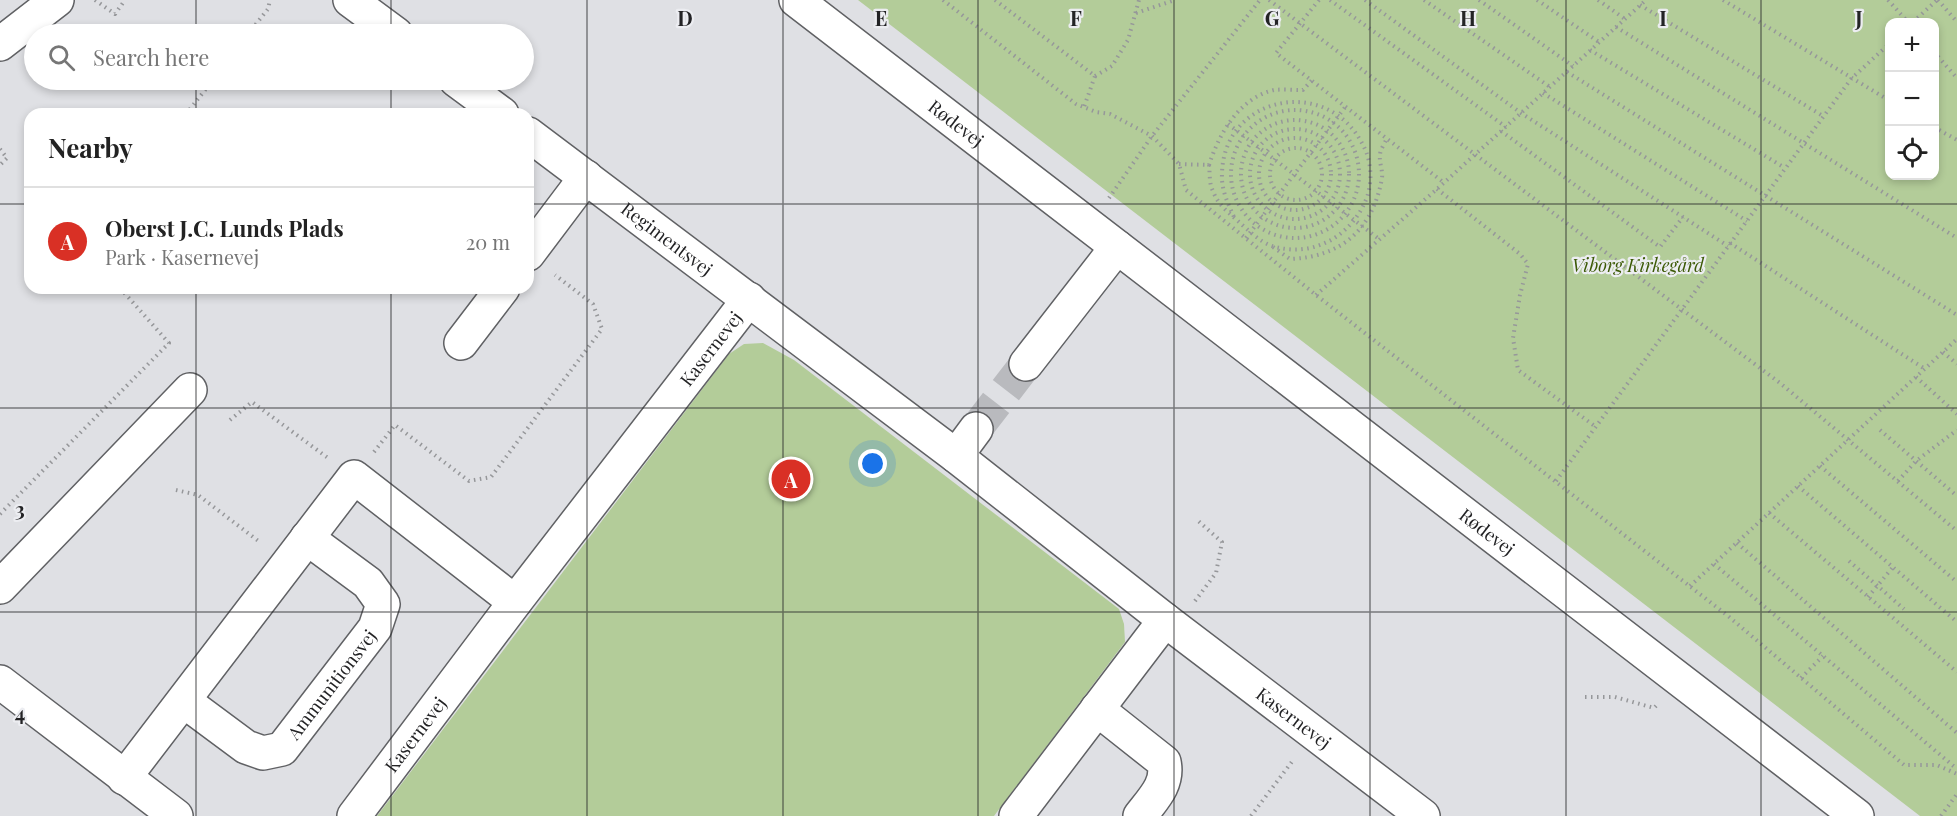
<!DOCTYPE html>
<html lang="en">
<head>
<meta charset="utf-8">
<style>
  body { margin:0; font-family:"Playfair Display",serif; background:#f6f6f6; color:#222 }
  .controls { position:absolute; right:18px; top:18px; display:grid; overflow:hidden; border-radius:12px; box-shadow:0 3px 9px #0003 }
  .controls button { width:54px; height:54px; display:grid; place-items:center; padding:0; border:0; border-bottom:2px solid #e0e0e0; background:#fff; color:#222; font:30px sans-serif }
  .you { position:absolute; left:873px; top:464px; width:21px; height:21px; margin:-15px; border:4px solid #fff; border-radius:50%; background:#1a73e8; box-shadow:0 0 0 9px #1a73e833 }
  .badge { display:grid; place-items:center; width:39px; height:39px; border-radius:50%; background:#d93025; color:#fff; font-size:20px; font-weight:700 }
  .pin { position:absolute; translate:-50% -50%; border:3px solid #fff; box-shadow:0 2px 6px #0006 }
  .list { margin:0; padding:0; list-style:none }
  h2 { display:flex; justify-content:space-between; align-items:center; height:78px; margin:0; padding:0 24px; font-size:26px }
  h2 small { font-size:20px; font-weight:400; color:#767676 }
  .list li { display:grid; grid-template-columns:39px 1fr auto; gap:18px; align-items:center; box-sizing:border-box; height:108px; padding:0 24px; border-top:2px solid #e0e0e0 }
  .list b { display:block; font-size:22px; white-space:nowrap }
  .list p { margin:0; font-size:20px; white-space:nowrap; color:#767676 }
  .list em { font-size:20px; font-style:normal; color:#767676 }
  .icon { flex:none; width:33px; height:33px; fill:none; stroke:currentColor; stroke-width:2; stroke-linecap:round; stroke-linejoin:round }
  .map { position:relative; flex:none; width:1957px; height:816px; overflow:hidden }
  .search { position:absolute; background:#fff; box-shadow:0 3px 9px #0003; left:24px; top:24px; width:510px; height:66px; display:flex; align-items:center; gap:15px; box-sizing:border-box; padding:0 21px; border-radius:33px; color:#767676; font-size:22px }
  .panel { position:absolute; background:#fff; box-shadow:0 3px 9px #0003; left:24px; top:108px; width:510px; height:186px; border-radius:18px }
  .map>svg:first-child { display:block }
</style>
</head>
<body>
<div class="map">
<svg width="1957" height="816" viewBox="0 0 1957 816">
  <rect width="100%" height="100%" fill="#dfe0e4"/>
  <!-- green -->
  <g fill="#b3cc99" fill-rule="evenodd">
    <path d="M858,0H1957V816H1920ZM1890,22H1934V176H1890Z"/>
    <path d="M763,343L794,360L1119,609L1124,624L1125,642L994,816H377L729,354L744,344Z"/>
  </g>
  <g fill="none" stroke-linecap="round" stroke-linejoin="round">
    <!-- minor-tunnel -->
    <path stroke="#b9babe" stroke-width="33" stroke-dasharray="33 16" stroke-linecap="butt" d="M976,429L1026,364"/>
    <!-- minor casing -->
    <g stroke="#606164" stroke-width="36">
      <g id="minor">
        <path d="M350,0L396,34"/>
        <path id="s1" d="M796,0L1857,816"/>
        <path d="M0,44L57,0"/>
        <path d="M456,80L502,114"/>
        <path id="s2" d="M528,134L956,456L1165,620L1423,816"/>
        <path d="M528,254L586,177"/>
        <path d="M461,343L503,288"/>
        <path d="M1026,364L1117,247"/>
        <path d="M956,456L976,429"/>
        <path d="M0,587L190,390"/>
        <path d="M0,682L176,816"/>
        <path id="s3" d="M184,701L246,747L263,753L282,749L375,628L383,604L368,583L307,538"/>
        <path d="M1097,709L1164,762C1169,784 1153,799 1140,816"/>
        <path d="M124,778L354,477L515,602"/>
        <path id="s4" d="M354,816L515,602L749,299"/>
        <path d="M1016,816L1165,620"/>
      </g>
    </g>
    <!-- path -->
    <g stroke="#96979a" stroke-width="4" stroke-dasharray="1.5 4.5" stroke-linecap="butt">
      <path d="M95,0L115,14L125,0"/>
      <path d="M943,0L1076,104L1096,112L1110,114L1152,136L1179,164L1186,190L1316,295L1728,616L1904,765H1937L1957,774"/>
      <path d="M995,0L1095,76L1084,107"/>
      <path d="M1269,0L1780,383L1957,531"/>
      <path d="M1319,0L1276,53L1443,182"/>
      <path d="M1330,0L1506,127"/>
      <path d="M1365,0L1521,113L1728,246"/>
      <path d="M1424,0L1550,87"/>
      <path d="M1479,0L1573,66"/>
      <path d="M1537,0L1599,42"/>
      <path d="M1598,0L1625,19"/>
      <path d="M1723,0L1890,101"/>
      <path d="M1888,0L1908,22"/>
      <path d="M1938,0L1957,22"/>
      <path d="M1640,5L1823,116"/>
      <path d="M1136,13L1175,0"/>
      <path d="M1913,22L1937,0"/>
      <path d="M1616,27L1957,238"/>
      <path d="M248,34L268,9L270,0"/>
      <path d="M1590,50L1785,168"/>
      <path d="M1934,52L1957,78"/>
      <path d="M1567,72L1957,315"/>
      <path d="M1095,76L1112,66L1128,40L1139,0"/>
      <path d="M1543,93L1747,221"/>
      <circle cx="1295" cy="174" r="64"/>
      <path d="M186,114L213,80"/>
      <circle cx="1295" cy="174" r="54"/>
      <path d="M1228,124L1379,239"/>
      <path d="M1934,127L1957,140"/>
      <circle cx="1295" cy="174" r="45"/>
      <path d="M1501,131L1660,247L1683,217"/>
      <circle cx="1295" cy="174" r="36"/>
      <circle cx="1296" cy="174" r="26"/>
      <path d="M0,149L7,158L0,165"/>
      <path d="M1179,164L1209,165C1219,134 1239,98 1274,90C1283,89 1294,90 1303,90L1312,80"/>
      <path d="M1209,165C1210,173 1209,184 1213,191C1218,205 1228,212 1239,222C1248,230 1260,242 1272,246C1311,258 1349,238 1365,202C1373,185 1372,161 1363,145C1327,74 1223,96 1222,174C1221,189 1228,204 1234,217"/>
      <path d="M1437,189L1520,254L1528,264L1520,295L1513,338L1518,370L1596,427"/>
      <path d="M1109,198L1152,136L1260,0"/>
      <path d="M1246,238L1346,106"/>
      <path d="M1730,243L1925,369"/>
      <path d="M1273,247L1290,259C1342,257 1373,229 1382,178C1383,170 1379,163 1380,155C1380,150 1385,143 1387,138"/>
      <path d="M1316,295L1437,189L1646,0"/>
      <path d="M1943,352L1957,364"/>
      <path d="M1916,377L1957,414"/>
      <path d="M230,420L252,402L328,458"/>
      <path d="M1880,430L1957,496"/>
      <path d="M374,452L395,425L469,481L491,477L602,329L593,304L555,275"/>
      <path d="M1820,466L1957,582"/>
      <path d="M1556,481L1851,79L1890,43"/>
      <path d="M1898,481L1916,461L1957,430"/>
      <path d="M1798,486L1957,622"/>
      <path d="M176,490L198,495L261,543"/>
      <path d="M1769,513L1957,672"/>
      <path d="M0,514L169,343L120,288"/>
      <path d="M1737,543L1957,733"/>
      <path d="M1849,561L1904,609"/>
      <path d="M1714,564L1957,769"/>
      <path d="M1690,586L1957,339"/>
      <path d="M1868,597L1893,567"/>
      <path d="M1195,601L1216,573L1222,542L1196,519"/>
      <path d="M1801,678L1823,656"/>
      <path d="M1585,697H1615L1654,708L1659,703"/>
      <path d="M1251,816L1294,759"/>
      <path d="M1941,816L1957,794"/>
    </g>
    <!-- minor -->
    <use href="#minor" stroke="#fff" stroke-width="33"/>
  </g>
  <!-- grid -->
  <path fill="none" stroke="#232325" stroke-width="1.5" stroke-opacity="0.55" d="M196,0V34M391,0V34M587,0V816M783,0V816M978,0V816M1174,0V816M1370,0V816M1566,0V816M1761,0V816M196,80V114M391,80V114M0,204H30M528,204H1957M196,288V816M391,288V816M0,408H1957M0,612H1957"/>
  <g text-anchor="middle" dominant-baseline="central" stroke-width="4.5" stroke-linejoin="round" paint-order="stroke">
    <!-- street labels -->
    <g font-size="18" fill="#232325" stroke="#ecedf1">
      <text stroke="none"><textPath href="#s1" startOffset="202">Rødevej</textPath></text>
      <text stroke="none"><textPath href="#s2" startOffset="174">Regimentsvej</textPath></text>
      <text stroke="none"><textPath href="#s4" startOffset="588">Kasernevej</textPath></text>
      <text stroke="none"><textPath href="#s1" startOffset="872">Rødevej</textPath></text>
      <text stroke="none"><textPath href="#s3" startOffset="196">Ammunitionsvej</textPath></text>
      <text stroke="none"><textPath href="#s2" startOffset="963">Kasernevej</textPath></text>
      <text stroke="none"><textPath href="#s4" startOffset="102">Kasernevej</textPath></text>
    </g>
    <!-- park labels -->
    <g font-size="18" font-style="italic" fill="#3c5a06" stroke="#ecedf1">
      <text x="1638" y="265">Viborg Kirkegård</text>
    </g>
  </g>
  <g font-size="20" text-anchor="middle" font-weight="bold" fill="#232325" stroke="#ecedf1" stroke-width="4.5" stroke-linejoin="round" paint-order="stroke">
    <text x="685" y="26">D</text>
    <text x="881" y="26">E</text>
    <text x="1076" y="26">F</text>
    <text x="1272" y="26">G</text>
    <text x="1468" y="26">H</text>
    <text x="1663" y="26">I</text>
    <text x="1859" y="26">J</text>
    <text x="20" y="517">3</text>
    <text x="20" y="721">4</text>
  </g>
</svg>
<div class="controls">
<button>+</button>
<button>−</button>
<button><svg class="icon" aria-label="locate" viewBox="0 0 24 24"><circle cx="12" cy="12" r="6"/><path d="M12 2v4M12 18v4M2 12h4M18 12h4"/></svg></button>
</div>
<div class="you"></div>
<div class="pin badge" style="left:791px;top:479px">A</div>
<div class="search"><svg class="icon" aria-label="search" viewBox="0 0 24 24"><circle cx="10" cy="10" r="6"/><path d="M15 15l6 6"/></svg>Search here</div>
<section class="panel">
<h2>Nearby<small></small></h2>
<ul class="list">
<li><span class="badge">A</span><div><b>Oberst J.C. Lunds Plads</b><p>Park · Kasernevej</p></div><em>20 m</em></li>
</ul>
</section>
</div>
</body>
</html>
